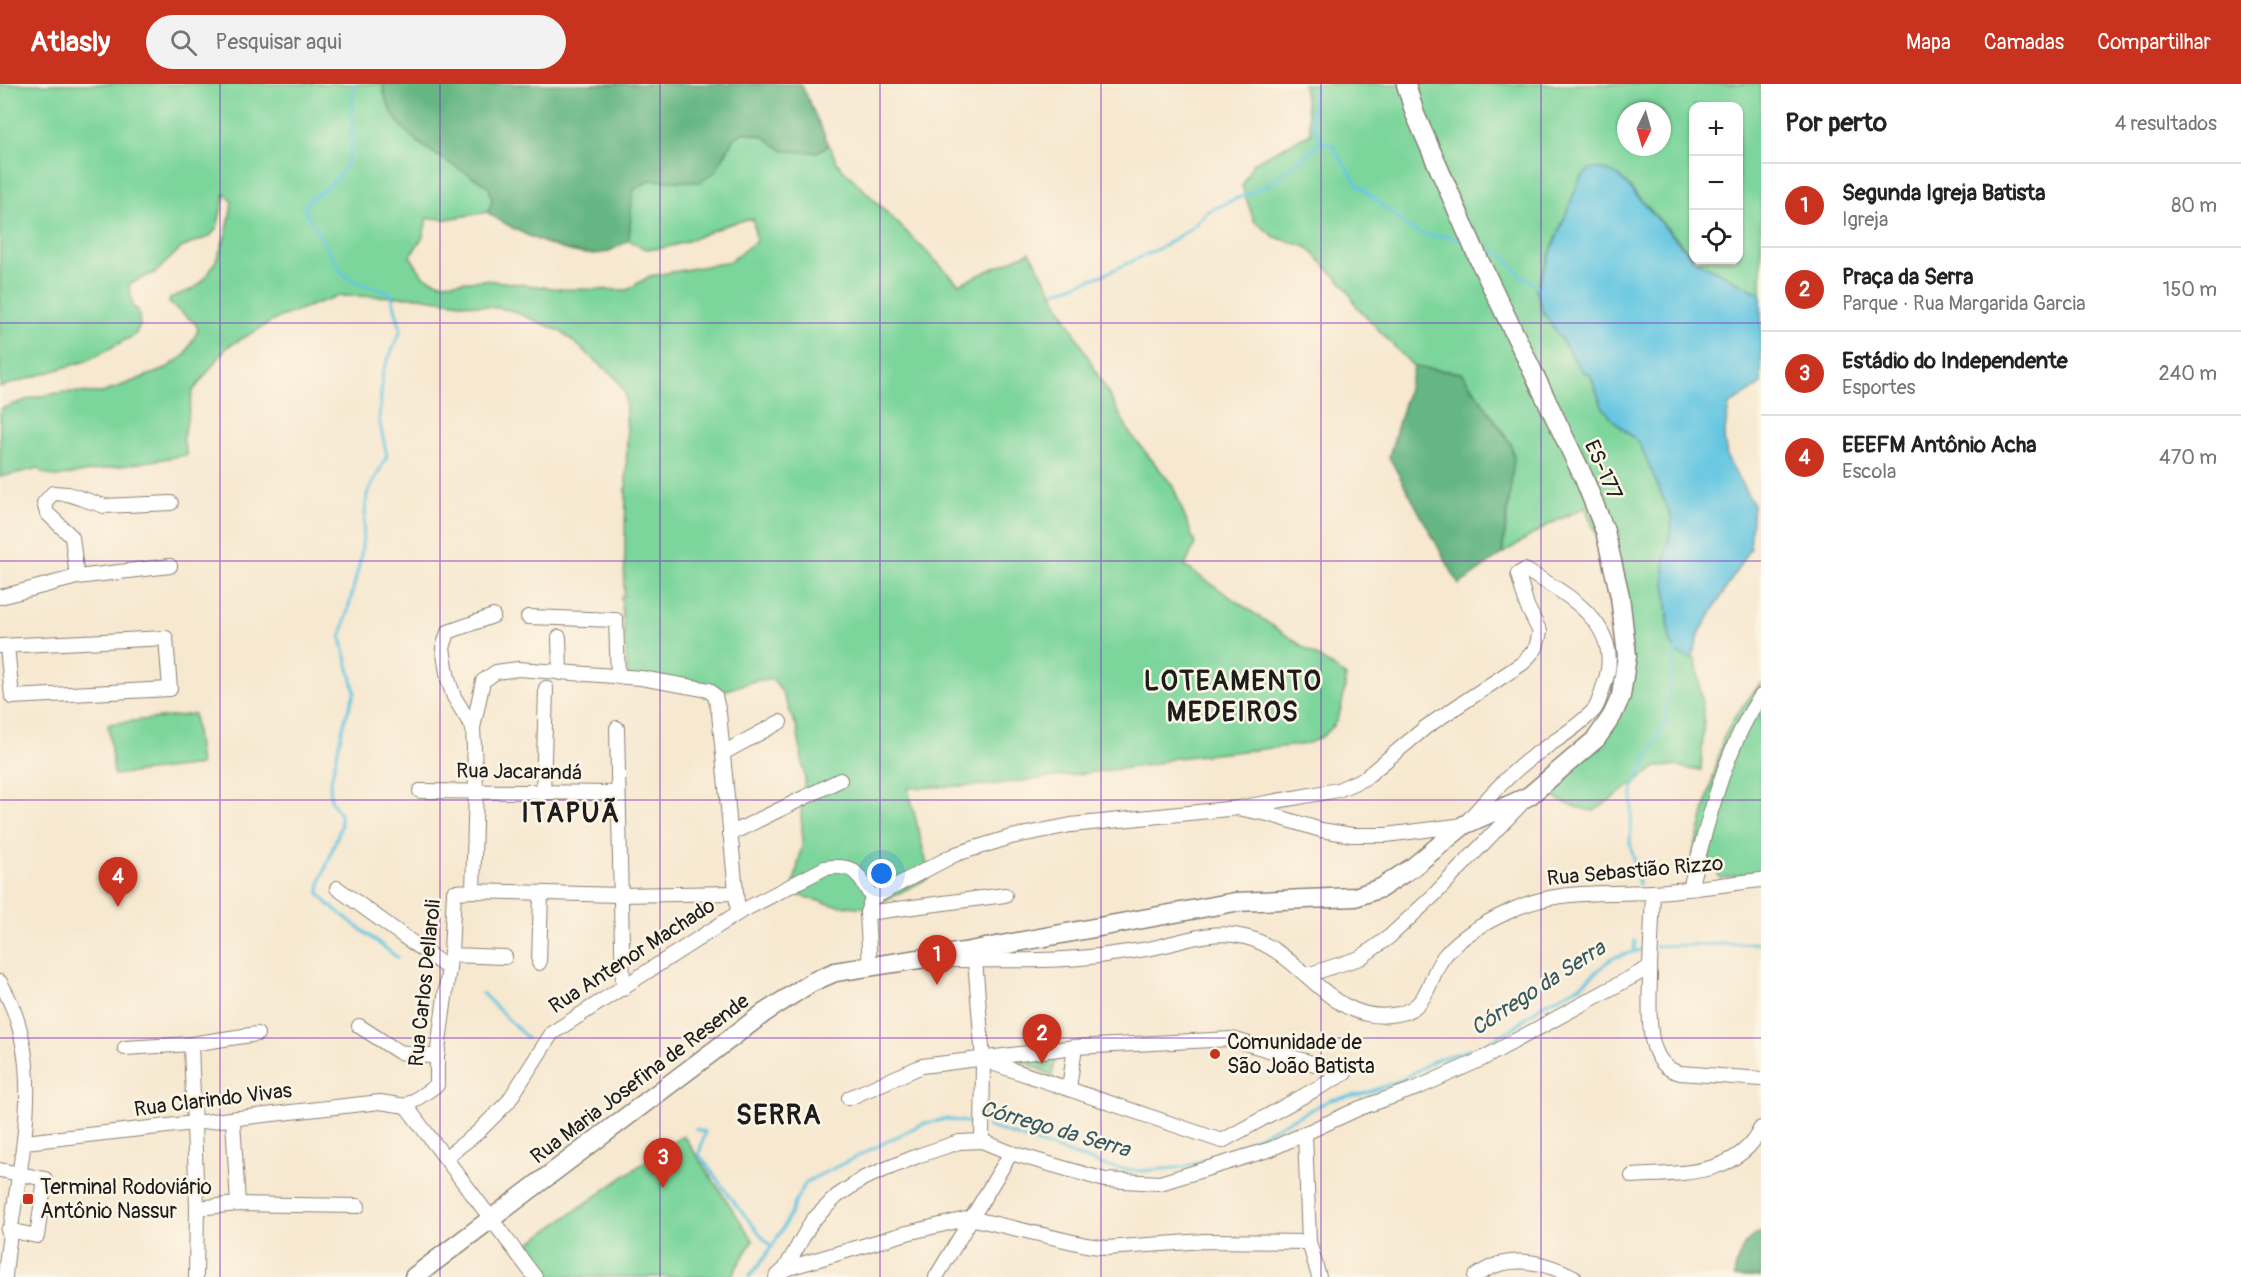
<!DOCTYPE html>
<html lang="pt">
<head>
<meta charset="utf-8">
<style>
  body { margin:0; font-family:Pangolin,sans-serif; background:#f2f2f2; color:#222 }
  .controls { position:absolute; right:18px; top:18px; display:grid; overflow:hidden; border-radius:12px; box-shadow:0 2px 4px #0004 }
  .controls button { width:54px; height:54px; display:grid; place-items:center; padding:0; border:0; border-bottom:2px solid #e0e0e0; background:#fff; color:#222; font:30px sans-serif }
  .compass { position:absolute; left:1617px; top:18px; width:54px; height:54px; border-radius:50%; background:#fff; box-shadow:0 2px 4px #0004; rotate:185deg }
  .you { position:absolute; left:882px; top:790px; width:21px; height:21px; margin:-15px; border:4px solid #fff; border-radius:50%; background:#1a73e8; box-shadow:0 0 0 9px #1a73e833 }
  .badge { display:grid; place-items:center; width:39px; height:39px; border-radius:50%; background:#c8321e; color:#fff; font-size:20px; font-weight:700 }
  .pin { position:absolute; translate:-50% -50px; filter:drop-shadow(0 2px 3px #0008) }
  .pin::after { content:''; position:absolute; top:32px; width:21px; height:18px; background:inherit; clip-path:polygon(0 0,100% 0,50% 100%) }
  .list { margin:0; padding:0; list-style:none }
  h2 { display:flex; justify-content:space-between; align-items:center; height:78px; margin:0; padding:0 24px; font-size:26px }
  h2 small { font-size:20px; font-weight:400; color:#767676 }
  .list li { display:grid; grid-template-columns:39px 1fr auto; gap:18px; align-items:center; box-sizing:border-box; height:84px; padding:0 24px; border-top:2px solid #e0e0e0 }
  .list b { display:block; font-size:22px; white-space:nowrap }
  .list p { margin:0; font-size:20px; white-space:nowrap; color:#767676 }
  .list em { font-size:20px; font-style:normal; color:#767676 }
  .icon { flex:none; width:33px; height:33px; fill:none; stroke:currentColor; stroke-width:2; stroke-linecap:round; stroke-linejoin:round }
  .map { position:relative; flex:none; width:1761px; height:1193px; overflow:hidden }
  header { display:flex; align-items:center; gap:36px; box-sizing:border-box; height:84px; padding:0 30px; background:#c8321e; color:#fff }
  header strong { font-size:28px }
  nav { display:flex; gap:33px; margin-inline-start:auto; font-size:21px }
  .search { width:420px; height:54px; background:#f2f2f2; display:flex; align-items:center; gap:15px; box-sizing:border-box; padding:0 21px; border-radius:33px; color:#767676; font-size:22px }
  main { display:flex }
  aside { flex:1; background:#fff }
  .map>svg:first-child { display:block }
</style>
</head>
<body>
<header>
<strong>Atlasly</strong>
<div class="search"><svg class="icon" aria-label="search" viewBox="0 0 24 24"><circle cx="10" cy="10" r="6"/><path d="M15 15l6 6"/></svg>Pesquisar aqui</div>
<nav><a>Mapa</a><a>Camadas</a><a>Compartilhar</a></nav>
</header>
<main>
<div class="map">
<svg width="1761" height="1193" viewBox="0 0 1761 1193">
  <rect width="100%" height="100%" fill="#fcf5e5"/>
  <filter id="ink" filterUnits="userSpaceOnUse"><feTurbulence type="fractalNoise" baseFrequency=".0167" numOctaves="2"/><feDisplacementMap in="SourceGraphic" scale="12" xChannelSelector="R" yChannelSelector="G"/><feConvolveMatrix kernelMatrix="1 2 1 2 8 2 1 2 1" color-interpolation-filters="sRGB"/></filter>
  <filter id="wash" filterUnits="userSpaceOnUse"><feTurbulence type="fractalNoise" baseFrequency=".008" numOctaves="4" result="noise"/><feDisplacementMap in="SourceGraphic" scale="24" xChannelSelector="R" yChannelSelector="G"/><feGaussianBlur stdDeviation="1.35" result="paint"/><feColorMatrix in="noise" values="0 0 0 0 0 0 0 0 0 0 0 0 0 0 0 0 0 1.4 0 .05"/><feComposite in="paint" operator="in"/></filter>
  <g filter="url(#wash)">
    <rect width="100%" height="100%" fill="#f7e8d0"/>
    <!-- green -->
    <g fill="#7cd59b" stroke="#4c785c" stroke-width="1.5" fill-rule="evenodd">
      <path d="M0,0H383L384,10L421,61L490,103L492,118L488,128L446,135L427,134L423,153L410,172L423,192L441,199L485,196L561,205L627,206L650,192L729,178L756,157L753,135C717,138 686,165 650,165C643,166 635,159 628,156L633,106L650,96L701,98L726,70L733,55L744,48L763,52L784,67L817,68L829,61L838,80L959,200L1030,168L1130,349L1173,402L1195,460L1185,482L1346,592C1343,627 1338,654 1300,661L1175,674L1150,681L989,701L908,704L930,793L870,824L833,821L798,811L793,804L803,757L801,730L805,695L797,644L782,608L774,596H757L705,613L697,606L628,593L621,512H624L627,351L625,309L616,294L562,248L510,226L419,213L337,212L280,233L227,263L193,307L183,355L187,371L56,393L41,388L39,384L0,393V325L35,313L64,308L102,309L165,285L185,271L198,246L196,240L169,219L170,214C178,210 189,208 196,203C217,188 230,142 232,117L225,110L217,144L210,152L181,164L156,188L129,200L133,223L138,226L140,241L135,251L86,277L0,303Z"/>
      <path d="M1303,0H1761V210L1701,181L1696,176H1738V22H1694L1693,172L1619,92L1580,95L1536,205L1542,226L1583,288L1590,290L1602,322L1612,335L1640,360L1672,435L1664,483L1670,556L1676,569L1696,575L1704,632L1701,687L1675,682L1657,683L1594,727C1574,724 1558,718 1543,705L1610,629L1619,566L1598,454L1585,423L1546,442L1502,470L1509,421L1511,360L1473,304L1449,287L1414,283L1357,223L1345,202L1307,163L1275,153L1254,137L1242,102L1253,79L1311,49ZM1626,27H1662V63H1626Z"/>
      <path d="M1761,599V789L1720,794L1714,782L1691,779L1723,655L1734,634Z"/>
      <path d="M194,630L200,681L114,691L108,640Z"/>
      <path d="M1057,965L1052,992L1006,968Z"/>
      <path d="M683,1051L753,1156L731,1193H551L528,1160Z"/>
    </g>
    <!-- forest -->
    <g fill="#65b683" stroke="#406950" stroke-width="1.5">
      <path d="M383,0H801L829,61L817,68L784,67L763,52L744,48L733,55L716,87L701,98L650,96L633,106L629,156C617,164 605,171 591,170C559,169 513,146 488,129L492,118L489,103C450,76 388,55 383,0Z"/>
      <path d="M1414,283L1462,289L1511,360L1514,375L1502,470L1459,501L1389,373Z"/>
      <path d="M1761,1148V1193H1734C1737,1173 1742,1157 1761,1148Z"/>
    </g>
    <!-- water -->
    <path fill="#63c6e1" stroke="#40717e" stroke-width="1.5" d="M1590,85H1603L1619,92L1694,176L1761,210V300L1729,321L1724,353L1727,374L1753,420L1750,464L1700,548L1692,575L1676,569L1670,556L1664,483L1672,435L1640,360L1612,335L1602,322L1590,290L1582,287L1542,226L1536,205L1580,95Z"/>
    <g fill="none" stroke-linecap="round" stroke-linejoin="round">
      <!-- stream -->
      <g stroke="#63c6e1" stroke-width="3">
        <path d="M354,0C348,32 361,69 336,95C327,104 316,111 306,119L305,127L342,189L353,197L391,209L401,246L383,287L379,335L387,372L367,410L361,473L341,554L355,608L344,638L330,701L331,716L340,731L341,742L320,799L319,809L328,820L398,874"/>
        <path d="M1316,0C1311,26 1308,34 1322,58L1332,61L1358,101L1409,144L1424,151L1451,153L1464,157"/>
        <path d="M1482,163L1501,169L1522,192L1539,203"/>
        <path d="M1055,208L1103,191L1164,162L1191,144L1208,127L1268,101L1322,58"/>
        <path d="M1639,800L1630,758L1633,704L1665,639L1676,565"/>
        <path d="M1656,862L1761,859"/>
        <path d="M1634,866L1635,856"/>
        <path d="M482,909L527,954"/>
        <path d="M987,1042L1110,1083L1140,1087L1185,1083L1233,1065L1330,1016L1366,1009L1401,996L1437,975L1477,964L1512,945L1542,921L1580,902L1612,874L1647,864"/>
        <path d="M696,1045L705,1048L699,1070L732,1116L771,1163"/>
        <path d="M749,1193C766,1173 781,1150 792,1126C797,1115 799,1106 808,1097L922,1040L946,1035L978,1040"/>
      </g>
    </g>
  </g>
  <g filter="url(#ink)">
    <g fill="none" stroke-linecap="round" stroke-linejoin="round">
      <!-- street casing -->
      <g stroke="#8a8276" stroke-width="16">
        <g id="street">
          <path d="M77,493L72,453L47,429L44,419L53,409L68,410L104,422L171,419"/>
          <path d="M0,513L77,493L170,482"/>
          <path d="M528,533L616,536L618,593"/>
          <path d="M559,553L560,589"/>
          <path d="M0,562L166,554L170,605L12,613L7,562"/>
          <path d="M473,644L483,597L496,588L518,585L641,594L709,606L715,612L719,629L738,829"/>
          <path d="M617,644L623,905"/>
          <path d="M723,669L780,638"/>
          <path d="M420,707L618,709"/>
          <path d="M543,710L546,604"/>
          <path d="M730,750L840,696"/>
          <path d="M337,804L449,885"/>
          <path d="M1690,804C1706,745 1725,662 1761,612"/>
          <path d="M473,807L620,811L735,809"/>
          <path d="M867,829L1005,811"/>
          <path d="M451,871L505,873"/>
          <path d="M953,876C1001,876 1051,878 1098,872C1118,869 1138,867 1157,863C1187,856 1214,845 1245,853C1304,867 1330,944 1398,930C1432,923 1427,891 1446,870C1462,851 1488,837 1510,827C1554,805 1605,810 1653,808C1689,806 1725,800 1761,796"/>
          <path d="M975,876L983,976L982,1057"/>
          <path d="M539,879L541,809"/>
          <path d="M870,882L867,829L872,814L956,770L1011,753L1071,741L1238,724L1272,731L1321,746L1352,751H1386L1464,741C1484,718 1504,695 1528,676C1550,659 1574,647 1594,626C1599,620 1601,609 1604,601C1626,542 1568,510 1525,486L1518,490L1527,522L1540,548L1536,564L1523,579L1426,643L1365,694L1338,706L1238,724"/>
          <path d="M1650,883C1651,915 1640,980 1680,989L1761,995"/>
          <path d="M1307,891L1360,874L1389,853L1433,812L1526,715"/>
          <path d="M0,898C54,988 12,1096 5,1193"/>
          <path d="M359,942L399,968L437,973"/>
          <path d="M191,960L197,1124L196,1193"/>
          <path d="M125,964L191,960L257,950"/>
          <path d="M1069,1004L1075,963"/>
          <path d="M849,1014L922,982L1075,963L1232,955L1345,989L1222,1057L983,976"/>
          <path d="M406,1022L437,1001V973L451,868L454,808L473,807L476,704L473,644L454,613L448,595L443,564L448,548L493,532"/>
          <path d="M406,1022L535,1193"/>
          <path d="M233,1037L238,1120"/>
          <path d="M1305,1049L1309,1158L1319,1193"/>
          <path d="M25,1058L380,1018L406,1022"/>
          <path d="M446,1073L477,1049L508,1018L552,949L738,829L825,784C856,779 858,790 872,814"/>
          <path d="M0,1086L45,1095L37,1152L8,1146"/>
          <path d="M1632,1092C1678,1089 1738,1093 1761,1044"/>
          <path d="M197,1124L238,1120L358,1122"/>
          <path d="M785,1185L907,1149L970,1134L1086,1161L1107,1164L1204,1157L1309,1158"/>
          <path d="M776,1193L785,1185L812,1137L837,1112L864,1094L920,1071L959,1058L982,1057L1011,1069L1105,1096L1160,1099L1271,1065L1360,1024L1417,1004L1482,975L1650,883L1653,808"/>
          <path d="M936,1193L1011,1069"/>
          <path d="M1475,1193C1505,1169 1541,1176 1574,1193"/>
        </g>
      </g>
      <!-- secondary casing -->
      <g stroke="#8a8276" stroke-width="21">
        <path id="secondary" d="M414,1193L764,929L812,898L835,888L964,868L1235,818L1355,813L1381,804L1413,783L1464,741L1529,712L1596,655L1612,632L1621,612L1627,572L1620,512L1605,447L1583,392L1480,178L1415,30L1406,0"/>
      </g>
      <!-- street -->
      <use href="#street" stroke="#fff" stroke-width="14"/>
      <!-- secondary -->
      <use href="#secondary" stroke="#fff" stroke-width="18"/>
    </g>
  </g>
  <!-- grid -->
  <path fill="none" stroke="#7b2cbf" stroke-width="1.5" stroke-opacity="0.55" d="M220,0V1193M440,0V1193M660,0V1193M880,0V1193M1101,0V1193M1321,0V1193M1541,0V1193M0,239H1761M0,477H1761M0,716H1761M0,954H1761"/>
  <!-- markers -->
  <g fill="#c8321e" stroke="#fcf5e5" stroke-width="2">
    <circle cx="1215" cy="970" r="6"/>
    <rect x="22" y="1109" width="12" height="12" rx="3"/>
  </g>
  <g text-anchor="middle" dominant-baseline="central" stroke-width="5" stroke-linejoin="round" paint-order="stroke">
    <!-- street labels -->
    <g font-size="21" fill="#1c1c1c" stroke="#fcf5e5">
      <text transform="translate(1603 386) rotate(66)">ES-177</text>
      <text transform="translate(519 688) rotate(1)">Rua Jacarandá</text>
      <text transform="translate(1635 787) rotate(-5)">Rua Sebastião Rizzo</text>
      <text transform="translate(632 872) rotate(-33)">Rua Antenor Machado</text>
      <text transform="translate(425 899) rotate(-84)">Rua Carlos Dellaroli</text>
      <text transform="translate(640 995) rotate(-37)">Rua Maria Josefina de Resende</text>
      <text transform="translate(213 1016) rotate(-7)">Rua Clarindo Vivas</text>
    </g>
    <!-- poi labels -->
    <g font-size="21" fill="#1c1c1c" stroke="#fcf5e5" text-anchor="start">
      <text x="1227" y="958">Comunidade de<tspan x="1227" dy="24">São João Batista</tspan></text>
      <text x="40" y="1103">Terminal Rodoviário<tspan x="40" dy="24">Antônio Nassur</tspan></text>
    </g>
    <!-- water labels -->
    <g font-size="22" font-style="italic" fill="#355861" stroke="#fcf5e5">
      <text transform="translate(1538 904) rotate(-33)">Córrego da Serra</text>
      <text transform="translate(1055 1045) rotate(16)">Córrego da Serra</text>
    </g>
    <!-- district labels -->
    <g font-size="27" font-weight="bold" letter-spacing="1.5" fill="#1c1c1c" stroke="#fcf5e5">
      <text x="1233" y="597">LOTEAMENTO<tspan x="1233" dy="31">MEDEIROS</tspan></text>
      <text x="571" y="729">ITAPUÃ</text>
      <text x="779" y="1031">SERRA</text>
    </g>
  </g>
</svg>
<div class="controls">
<button>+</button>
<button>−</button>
<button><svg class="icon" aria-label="locate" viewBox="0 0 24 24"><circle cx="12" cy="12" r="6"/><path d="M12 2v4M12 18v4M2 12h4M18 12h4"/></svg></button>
</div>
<svg class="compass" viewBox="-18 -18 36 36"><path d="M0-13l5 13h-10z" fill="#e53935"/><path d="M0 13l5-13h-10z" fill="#767676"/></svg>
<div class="you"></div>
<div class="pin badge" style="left:937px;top:901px">1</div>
<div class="pin badge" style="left:1042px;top:980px">2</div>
<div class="pin badge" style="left:663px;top:1104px">3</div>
<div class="pin badge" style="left:118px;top:823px">4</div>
</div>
<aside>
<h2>Por perto<small>4 resultados</small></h2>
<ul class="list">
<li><span class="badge">1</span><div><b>Segunda Igreja Batista</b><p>Igreja</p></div><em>80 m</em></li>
<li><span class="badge">2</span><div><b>Praça da Serra</b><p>Parque · Rua Margarida Garcia</p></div><em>150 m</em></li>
<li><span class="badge">3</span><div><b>Estádio do Independente</b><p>Esportes</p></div><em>240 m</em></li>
<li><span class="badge">4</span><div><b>EEEFM Antônio Acha</b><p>Escola</p></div><em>470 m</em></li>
</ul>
</aside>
</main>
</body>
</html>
